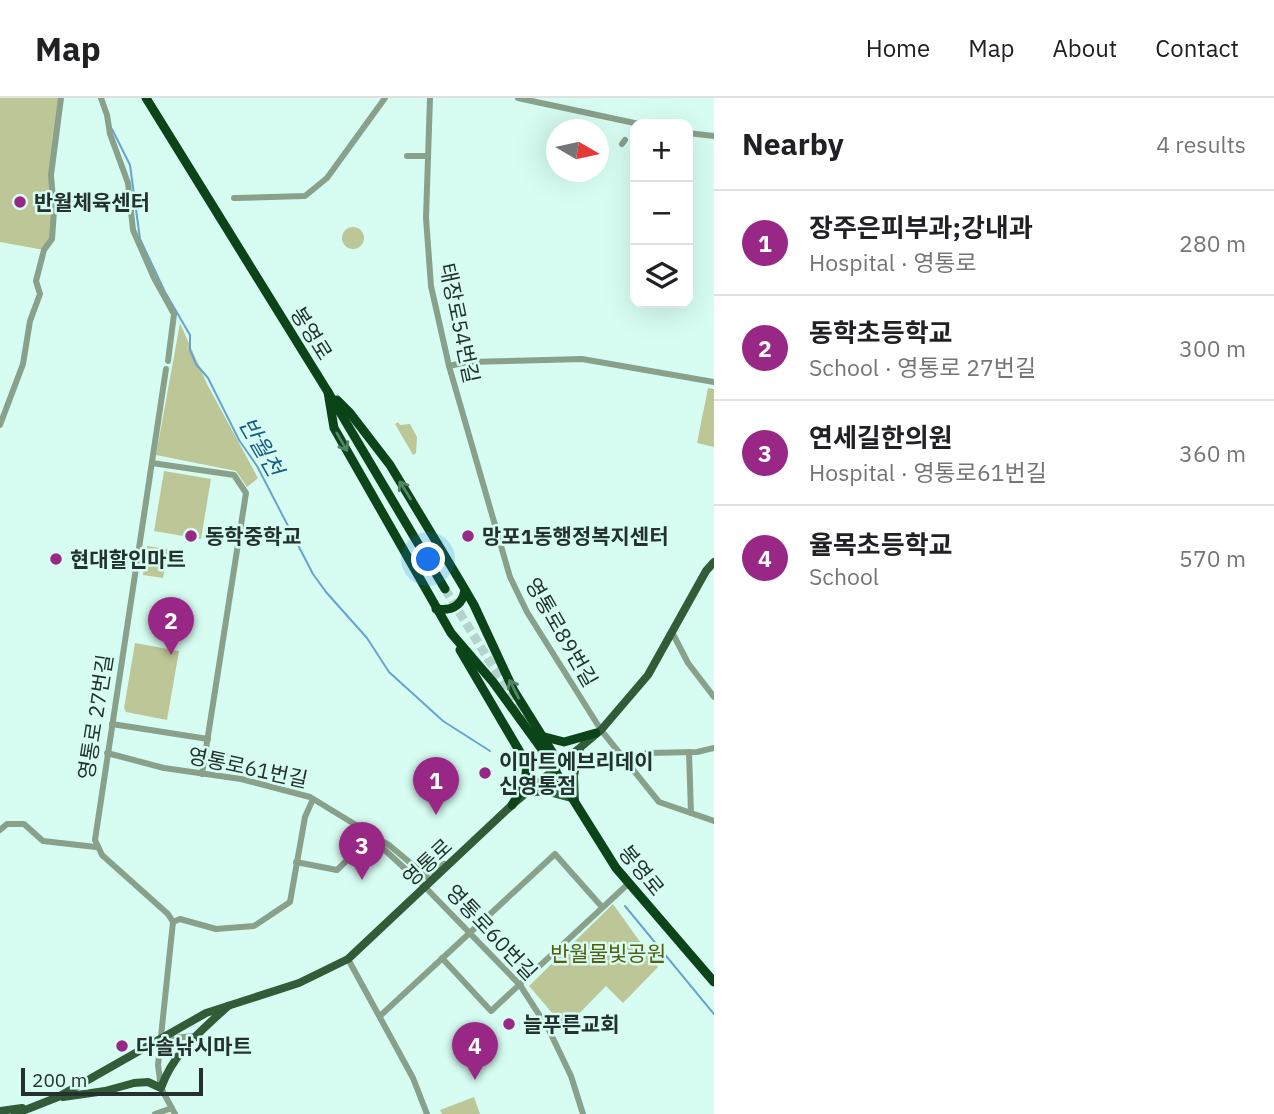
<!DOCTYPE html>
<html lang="en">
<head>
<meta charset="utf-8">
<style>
  body { margin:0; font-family:"IBM Plex Sans","Noto Sans KR",sans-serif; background:#f6f6f6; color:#202124 }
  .controls { position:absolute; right:21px; top:21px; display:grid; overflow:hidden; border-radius:14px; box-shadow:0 7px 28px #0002 }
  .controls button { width:63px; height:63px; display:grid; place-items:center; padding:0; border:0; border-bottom:2px solid #e0e0e0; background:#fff; color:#202124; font:35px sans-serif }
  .compass { position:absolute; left:546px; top:21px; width:63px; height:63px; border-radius:50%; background:#fff; box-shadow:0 7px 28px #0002; rotate:99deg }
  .scale { position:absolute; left:21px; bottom:18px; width:182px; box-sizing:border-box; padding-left:7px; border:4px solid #23322e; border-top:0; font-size:19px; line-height:24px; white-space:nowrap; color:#23322e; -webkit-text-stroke:5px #d7fdf3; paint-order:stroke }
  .you { position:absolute; left:429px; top:462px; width:24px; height:24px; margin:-18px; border:5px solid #fff; border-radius:50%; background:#1a73e8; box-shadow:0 0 0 10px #1a73e833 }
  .badge { display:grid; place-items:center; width:46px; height:46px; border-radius:50%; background:#992785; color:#fff; font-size:23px; font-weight:700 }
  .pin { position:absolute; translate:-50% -58px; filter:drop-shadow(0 2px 4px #0008) }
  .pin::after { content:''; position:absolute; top:37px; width:24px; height:21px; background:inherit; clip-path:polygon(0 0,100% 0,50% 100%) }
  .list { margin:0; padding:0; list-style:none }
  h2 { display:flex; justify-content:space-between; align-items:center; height:91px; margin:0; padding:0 28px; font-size:30px }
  h2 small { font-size:23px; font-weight:400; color:#757577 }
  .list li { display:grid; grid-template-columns:46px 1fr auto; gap:21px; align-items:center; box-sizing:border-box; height:105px; padding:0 28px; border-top:2px solid #e0e0e0 }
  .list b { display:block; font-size:26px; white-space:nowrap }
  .list p { margin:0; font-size:23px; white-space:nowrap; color:#757577 }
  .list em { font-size:23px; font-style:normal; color:#757577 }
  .icon { flex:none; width:38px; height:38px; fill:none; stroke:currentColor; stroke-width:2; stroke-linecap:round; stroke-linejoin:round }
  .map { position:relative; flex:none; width:714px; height:1016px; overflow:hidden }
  header { display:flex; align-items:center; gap:42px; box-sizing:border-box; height:98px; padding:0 35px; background:#fff; border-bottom:2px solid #e0e0e0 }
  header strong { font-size:33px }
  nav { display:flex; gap:38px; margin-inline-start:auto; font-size:24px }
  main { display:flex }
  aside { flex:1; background:#fff }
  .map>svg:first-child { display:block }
</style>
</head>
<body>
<header>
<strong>Map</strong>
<nav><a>Home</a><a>Map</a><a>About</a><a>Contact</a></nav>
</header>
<main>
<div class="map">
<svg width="714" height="1016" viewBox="0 0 714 1016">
  <rect width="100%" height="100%" fill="#d7fdf3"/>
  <!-- green -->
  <g fill="#bdc696">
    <path d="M0,0H61L55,37L52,141L44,152L0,144Z"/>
    <circle cx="353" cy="140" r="11"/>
    <path d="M180,225L207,286L258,380L247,389L236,373L156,357Z"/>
    <path d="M708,290L714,291V349L697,345Z"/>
    <path d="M398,324L400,327L410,326L417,339L416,355L413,357L395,326Z"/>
    <path d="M164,373L211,381L201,441L154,433Z"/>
    <path d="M147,448L168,451L163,480L143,477Z"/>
    <path d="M135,545L179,553L167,622L126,614L124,610Z"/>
    <path d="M613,806L658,869L623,905L606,888L565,930L529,888Z"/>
    <path d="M474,999L480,1016H442L440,1012Z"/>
  </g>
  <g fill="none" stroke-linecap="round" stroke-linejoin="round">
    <!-- stream -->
    <g stroke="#67a3cf" stroke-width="2">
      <path d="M112,31L130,67L140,141L165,194L190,237V252L196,266L208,280L239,342L257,368L313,476L326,494L367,540L389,574L443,623L490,653"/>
      <path d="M625,808L714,916"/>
    </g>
    <!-- highway-tunnel -->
    <path stroke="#b3d4cc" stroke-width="9" stroke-dasharray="9 4.5" stroke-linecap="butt" d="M445,491L532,632"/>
    <!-- minor -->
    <g stroke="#89a08b" stroke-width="6">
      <path d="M101,0L107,17L110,36L128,85L133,132L154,180L174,216L168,263"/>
      <path d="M430,0L426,120L431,188L449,268L510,479L527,514L601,632L659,704L714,723"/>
      <path d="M518,0L639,26"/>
      <path d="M688,35L714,38"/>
      <path d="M622,46L625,42"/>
      <path d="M407,58H428"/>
      <path d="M234,100L305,98L327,80L385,0"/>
      <path d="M449,268L467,264L582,261L714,284"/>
      <path d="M166,271L95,742L102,757L168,816L173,824L158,967L161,990L175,1016"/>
      <path d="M0,327L23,266L30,223L40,196L36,183L44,152L52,141L54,113L51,77L61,0"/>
      <path d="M152,365L234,377L246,395L202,676"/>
      <path d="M673,536L688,565L714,599"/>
      <path d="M112,626L208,641"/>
      <path d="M689,654L691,715"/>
      <path d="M107,655L164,670L241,681L310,699L389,747L432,783"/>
      <path d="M627,665L647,655L697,654L714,650"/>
      <path d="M0,732L7,726H24L43,743L96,749"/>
      <path d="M375,743L426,790L520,887L549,932L571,978L583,1016"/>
      <path d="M296,764L337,772L372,738"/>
      <path d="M420,771L433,774L444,766"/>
      <path d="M173,824L180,821L216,831L254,828L290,804L305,719L313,701"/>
      <path d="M442,860L491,913L629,785"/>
      <path d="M348,861L413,980L427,1016"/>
      <path d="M380,918L555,756L602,809"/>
      <path d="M162,941L195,938"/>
      <path d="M155,1016L172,1010"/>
    </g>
    <!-- major -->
    <g stroke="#315c37" stroke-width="8">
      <path d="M527,695L545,693L571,700"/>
      <path d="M575,703L574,678L580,651"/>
      <path d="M63,999L105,993L134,985L148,984L161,990C173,955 201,933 228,908"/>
      <path d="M0,1013L22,1010"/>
      <path d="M15,1016L58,999L206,915L299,885L348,861L512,707L601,632L648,577L706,473L714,464"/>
    </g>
    <!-- highway -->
    <g stroke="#0b4419" stroke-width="9">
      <path d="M146,0L328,294L445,491"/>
      <path d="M328,294L334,330L451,535L493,584L541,650L616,770L714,884"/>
      <path d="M337,302L350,315L390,367L460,483L474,507L514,593L552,654L553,667"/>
      <path d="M436,511C452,513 462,508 465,492"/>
      <path d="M460,552L527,666L525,686L512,707"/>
      <path d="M541,638L564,644L596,635"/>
    </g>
  </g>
  <!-- one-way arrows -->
  <defs><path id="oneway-shaft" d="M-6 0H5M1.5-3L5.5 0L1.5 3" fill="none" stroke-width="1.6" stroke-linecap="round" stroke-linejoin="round" transform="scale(1.75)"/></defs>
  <g stroke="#528565">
    <use href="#oneway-shaft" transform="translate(342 344) rotate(60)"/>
    <use href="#oneway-shaft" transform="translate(405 392) rotate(-122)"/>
    <use href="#oneway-shaft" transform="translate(514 591) rotate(-117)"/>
  </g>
  <!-- markers -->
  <g fill="#992785" stroke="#d7fdf3" stroke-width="2.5">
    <circle cx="20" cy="104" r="7"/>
    <circle cx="191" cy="438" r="7"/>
    <circle cx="468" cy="438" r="7"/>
    <circle cx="56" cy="461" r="7"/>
    <circle cx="485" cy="675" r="7"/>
    <circle cx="509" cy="926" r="7"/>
    <circle cx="122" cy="948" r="7"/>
  </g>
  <g text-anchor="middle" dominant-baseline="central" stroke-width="5" stroke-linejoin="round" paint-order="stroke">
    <!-- poi labels -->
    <g font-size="21" font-weight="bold" fill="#23322e" stroke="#d7fdf3" text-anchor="start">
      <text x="34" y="104">반월체육센터</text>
      <text x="205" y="438">동학중학교</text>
      <text x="482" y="438">망포1동행정복지센터</text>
      <text x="70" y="461">현대할인마트</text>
      <text x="499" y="663">이마트에브리데이<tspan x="499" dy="24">신영통점</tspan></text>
      <text x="523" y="926">늘푸른교회</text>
      <text x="136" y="948">다솔낚시마트</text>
    </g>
    <!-- street labels -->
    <g font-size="21" fill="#23322e" stroke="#d7fdf3">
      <text transform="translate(460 225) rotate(78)">태장로54번길</text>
      <text transform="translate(312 235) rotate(58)">봉영로</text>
      <text transform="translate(562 534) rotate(60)">영통로89번길</text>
      <text transform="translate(95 619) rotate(-81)">영통로 27번길</text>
      <text transform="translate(248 669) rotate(12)">영통로61번길</text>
      <text transform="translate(427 764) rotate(-43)">영통로</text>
      <text transform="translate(642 772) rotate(51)">봉영로</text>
      <text transform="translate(492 834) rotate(47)">영통로60번길</text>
    </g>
    <!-- park labels -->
    <g font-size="21" fill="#555d10" stroke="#d7fdf3">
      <text x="608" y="855">반월물빛공원</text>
    </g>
    <!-- water labels -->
    <g font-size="23" font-style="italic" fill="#185d88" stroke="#d7fdf3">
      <text transform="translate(262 348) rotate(60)">반월천</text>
    </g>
  </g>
</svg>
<div class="controls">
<button>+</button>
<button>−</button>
<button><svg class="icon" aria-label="layers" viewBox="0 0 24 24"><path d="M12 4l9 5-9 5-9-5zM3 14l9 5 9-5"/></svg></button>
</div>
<svg class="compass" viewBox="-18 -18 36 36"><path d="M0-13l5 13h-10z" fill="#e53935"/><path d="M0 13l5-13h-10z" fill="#757577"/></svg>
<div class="scale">200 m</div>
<div class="you"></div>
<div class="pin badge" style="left:436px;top:717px">1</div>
<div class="pin badge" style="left:171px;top:557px">2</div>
<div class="pin badge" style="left:362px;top:782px">3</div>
<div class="pin badge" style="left:475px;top:982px">4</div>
</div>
<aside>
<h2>Nearby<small>4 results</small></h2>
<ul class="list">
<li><span class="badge">1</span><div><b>장주은피부과;강내과</b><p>Hospital · 영통로</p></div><em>280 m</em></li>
<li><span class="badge">2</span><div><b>동학초등학교</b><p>School · 영통로 27번길</p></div><em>300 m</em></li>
<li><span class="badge">3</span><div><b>연세길한의원</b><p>Hospital · 영통로61번길</p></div><em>360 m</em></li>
<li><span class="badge">4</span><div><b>율목초등학교</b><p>School</p></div><em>570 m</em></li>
</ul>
</aside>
</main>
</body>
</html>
